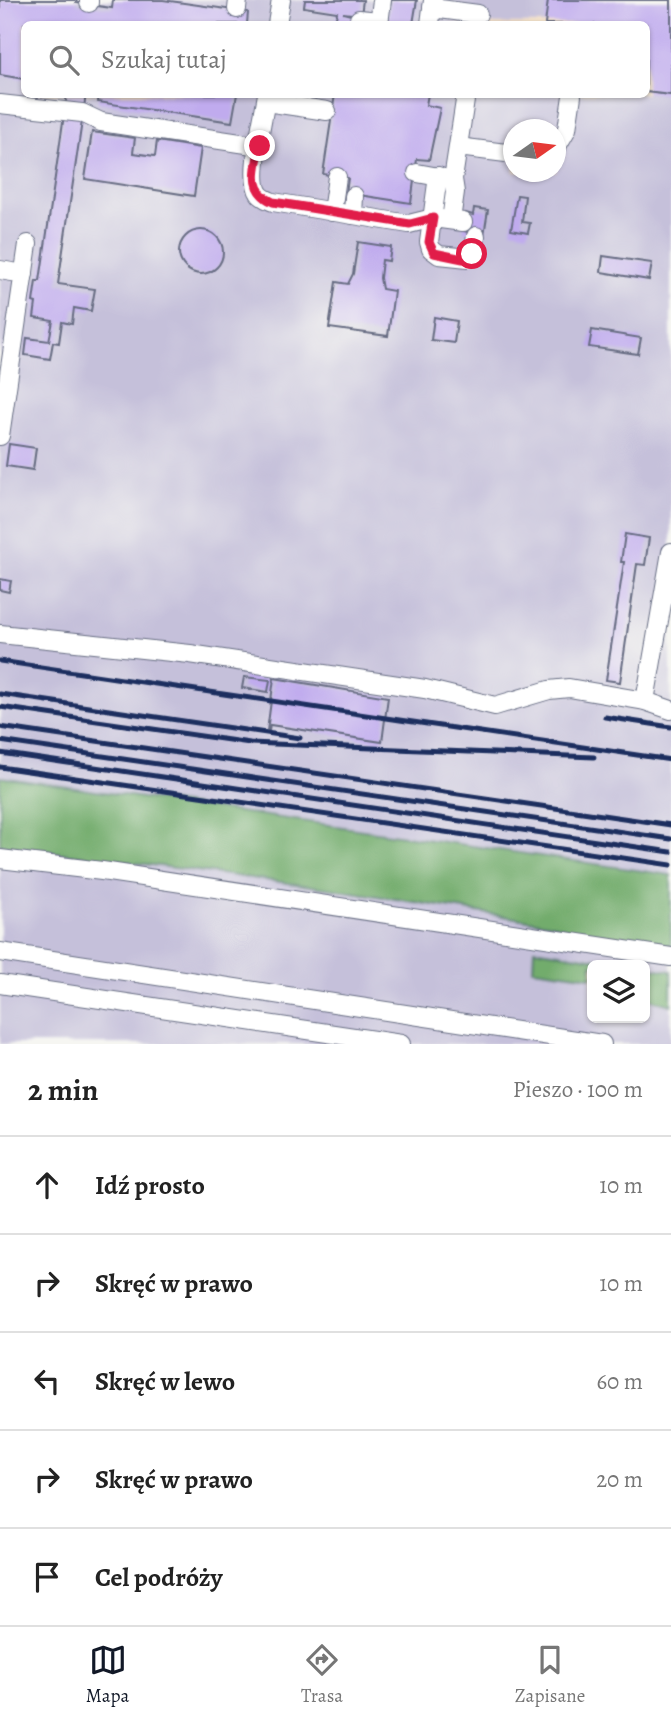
<!DOCTYPE html>
<html lang="pl">
<head>
<meta charset="utf-8">
<style>
  body { margin:0; font-family:Alegreya,serif; background:#f2f2f2; color:#222 }
  .controls { position:absolute; right:21px; bottom:21px; display:grid; overflow:hidden; border-radius:10px; box-shadow:0 2px 5px #0004 }
  .controls button { width:63px; height:63px; display:grid; place-items:center; padding:0; border:0; border-bottom:2px solid #e0e0e0; background:#fff; color:#222; font:35px sans-serif }
  .compass { position:absolute; left:503px; top:119px; width:63px; height:63px; border-radius:50%; background:#fff; box-shadow:0 2px 5px #0004; rotate:76deg }
  .stop { position:absolute; width:21px; height:21px; margin:-16px; border:5px solid #e11d48; border-radius:50%; background:#fff }
  .stop.end { background:#e11d48; border-color:#fff; box-shadow:0 2px 7px #0008 }
  .list { margin:0; padding:0; list-style:none }
  h2 { display:flex; justify-content:space-between; align-items:center; height:91px; margin:0; padding:0 28px; font-size:30px }
  h2 small { font-size:23px; font-weight:400; color:#767676 }
  .list li { display:grid; grid-template-columns:46px 1fr auto; gap:21px; align-items:center; box-sizing:border-box; height:98px; padding:0 28px; border-top:2px solid #e0e0e0 }
  .list b { display:block; font-size:26px; white-space:nowrap }
  .list em { font-size:23px; font-style:normal; color:#767676 }
  .icon { flex:none; width:38px; height:38px; fill:none; stroke:currentColor; stroke-width:2; stroke-linecap:round; stroke-linejoin:round }
  .map { position:relative; flex:none; width:671px; height:1044px; overflow:hidden }
  .search { position:absolute; background:#fff; box-shadow:0 2px 5px #0004; left:21px; right:21px; top:21px; height:77px; display:flex; align-items:center; gap:18px; box-sizing:border-box; padding:0 24px; border-radius:10px; color:#767676; font-size:26px }
  .sheet { height:581px; background:#fff }
  nav { display:flex; justify-content:space-around; align-items:center; box-sizing:border-box; height:98px; border-top:2px solid #e0e0e0; background:#fff; font-size:19px; color:#767676 }
  nav a { display:grid; justify-items:center; gap:4px }
  nav .on { color:#111827 }
  .map>svg:first-child { display:block }
</style>
</head>
<body>
<div class="map">
<svg width="671" height="1044" viewBox="0 0 671 1044">
  <rect width="100%" height="100%" fill="#f6f6f2"/>
  <filter id="ink" filterUnits="userSpaceOnUse"><feTurbulence type="fractalNoise" baseFrequency=".0143" numOctaves="2"/><feDisplacementMap in="SourceGraphic" scale="14" xChannelSelector="R" yChannelSelector="G"/><feConvolveMatrix kernelMatrix="1 2 1 2 8 2 1 2 1" color-interpolation-filters="sRGB"/></filter>
  <filter id="wash" filterUnits="userSpaceOnUse"><feTurbulence type="fractalNoise" baseFrequency=".00686" numOctaves="4" result="noise"/><feDisplacementMap in="SourceGraphic" scale="28" xChannelSelector="R" yChannelSelector="G"/><feGaussianBlur stdDeviation="1.57" result="paint"/><feColorMatrix in="noise" values="0 0 0 0 0 0 0 0 0 0 0 0 0 0 0 0 0 1.4 0 .05"/><feComposite in="paint" operator="in"/></filter>
  <g filter="url(#wash)">
    <rect width="100%" height="100%" fill="#f4e1c7"/>
    <!-- industrial -->
    <path fill="#c5c0da" fill-rule="evenodd" d="M0,0H671V1044H0ZM24,24H646V94H24ZM514,130H556V172H514ZM592,965H645V1018H592Z"/>
    <!-- forest -->
    <g fill="#72ac6c" stroke="#466e65" stroke-width="2">
      <path d="M0,777L671,875V948L589,936L553,924L333,889L0,845Z"/>
      <path d="M534,949L635,965H592V977L533,969Z"/>
      <path d="M645,967L671,971V1005L645,998Z"/>
    </g>
    <g id="blocks">
      <!-- building -->
      <g fill="#c0abee">
        <path d="M0,0H77L76,3L112,8L113,0H163L248,12L247,24H24V79L0,75Z"/>
        <path d="M305,0H363L361,15L343,13L355,16L354,23L341,21V24H335L337,12L304,7Z"/>
        <path d="M391,0H417L413,24H387Z"/>
        <path d="M548,0H671V95L646,92V24H545Z"/>
        <path d="M67,94H86L58,284L95,289L91,311L74,308L72,324L62,322L59,343L53,342L50,359L25,355L27,338L49,341L53,321L34,318L36,303L33,302L36,281H40Z"/>
        <path d="M99,94H237L232,122L98,102Z"/>
        <path d="M335,94H428L426,105L440,108L429,160L417,159L411,203L346,193L348,178L323,174Z"/>
        <path d="M92,132L135,138L133,153L155,156L157,141L201,148L194,196L85,179Z"/>
        <path d="M517,195L525,196L522,222L530,223L528,233L511,230Z"/>
        <path d="M474,208L488,210L484,235L463,231L466,213L473,215Z"/>
        <circle cx="201" cy="252" r="22"/>
        <path d="M358,242L391,247L389,261L382,260L380,278L382,289L394,291L388,336L329,328L336,282L348,284L353,274Z"/>
        <path d="M603,256L652,263L649,280L601,272Z"/>
        <path d="M434,317L457,321L454,343L431,340Z"/>
        <path d="M592,330L641,338L638,354L589,347Z"/>
        <path d="M9,444L36,448L33,470L6,466Z"/>
        <path d="M625,534L649,538L645,565L637,564L620,682L606,680L624,562H621Z"/>
        <path d="M0,579L11,581L9,592L0,590Z"/>
        <path d="M244,677L270,680L268,692L242,688Z"/>
        <path d="M274,678L388,697L382,742L270,725L269,731H267Z"/>
      </g>
    </g>
  </g>
  <g filter="url(#ink)">
    <use href="#blocks" fill-opacity="0" stroke="#676d83" stroke-width="2"/>
    <g fill="none" stroke-linecap="round" stroke-linejoin="round">
      <!-- minor casing -->
      <g stroke="#676d83" stroke-width="20">
        <g id="minor">
          <path d="M89,3V0"/>
          <path d="M432,8L478,14"/>
          <path d="M237,9L238,0"/>
          <path d="M359,19L379,21"/>
          <path d="M277,24L281,0"/>
          <path d="M379,24L382,0"/>
          <path d="M430,24L433,0"/>
          <path d="M267,94C264,115 248,177 259,193C262,198 268,200 273,202L409,224L433,218L463,222"/>
          <path d="M266,102L327,111"/>
          <path d="M0,104L82,113L101,122L260,146"/>
          <path d="M458,147L514,154"/>
          <path d="M556,148L567,129L572,96"/>
          <path d="M417,173L450,179"/>
          <path d="M438,176L429,242L431,249L439,255L468,258L474,248L476,236"/>
          <path d="M332,212L337,177"/>
          <path d="M353,215L354,196"/>
          <path d="M451,220L455,192L453,179L466,94"/>
          <path d="M0,270L24,274"/>
          <path d="M0,436L28,244"/>
          <path d="M0,634L190,654L425,689L495,706L549,690L569,688L645,701L671,710"/>
          <path d="M645,701L671,552"/>
          <path d="M0,859L102,871L671,957"/>
          <path d="M0,952L602,1044"/>
          <path d="M0,984L401,1044"/>
        </g>
      </g>
      <!-- minor -->
      <use href="#minor" stroke="#fff" stroke-width="18"/>
      <!-- rail -->
      <g stroke="#1b2f5e" stroke-width="5">
        <path d="M0,661L671,760"/>
        <path d="M0,694L300,738"/>
        <path d="M0,707L250,743L594,757"/>
        <path d="M605,717L671,727"/>
        <path d="M0,727L671,825"/>
        <path d="M0,741L671,839"/>
        <path d="M0,753L671,852"/>
        <path d="M0,767L671,865"/>
      </g>
    </g>
  </g>
  <g fill="none" stroke-linecap="round" stroke-linejoin="round" filter="url(#ink)">
    <!-- route -->
    <path stroke="#e11d48" stroke-width="9" d="M260,146C256,169 247,190 273,202L410,224L433,218L429,242L434,253L463,259L472,254"/>
  </g>
</svg>
<div class="controls">
<button><svg class="icon" aria-label="layers" viewBox="0 0 24 24"><path d="M12 4l9 5-9 5-9-5zM3 14l9 5 9-5"/></svg></button>
</div>
<svg class="compass" viewBox="-18 -18 36 36"><path d="M0-13l5 13h-10z" fill="#e53935"/><path d="M0 13l5-13h-10z" fill="#767676"/></svg>
<div class="stop" style="left:472px;top:254px"></div>
<div class="stop end" style="left:260px;top:146px"></div>
<div class="search"><svg class="icon" aria-label="search" viewBox="0 0 24 24"><circle cx="10" cy="10" r="6"/><path d="M15 15l6 6"/></svg>Szukaj tutaj</div>
</div>
<section class="sheet">
<h2>2 min<small>Pieszo · 100 m</small></h2>
<ul class="list">
<li><svg class="icon" aria-label="ahead" viewBox="0 0 24 24"><path d="M12 20V5M6 11l6-6 6 6"/></svg><div><b>Idź prosto</b></div><em>10 m</em></li>
<li><svg class="icon" aria-label="right" viewBox="0 0 24 24"><path d="M7 20v-9h11M14 6l5 5-5 5"/></svg><div><b>Skręć w prawo</b></div><em>10 m</em></li>
<li><svg class="icon" aria-label="left" viewBox="0 0 24 24"><path d="M17 20v-9H6M10 6l-5 5 5 5"/></svg><div><b>Skręć w lewo</b></div><em>60 m</em></li>
<li><svg class="icon" aria-label="right" viewBox="0 0 24 24"><path d="M7 20v-9h11M14 6l5 5-5 5"/></svg><div><b>Skręć w prawo</b></div><em>20 m</em></li>
<li><svg class="icon" aria-label="arrive" viewBox="0 0 24 24"><path d="M6 21V4h12l-3 4 3 4H6"/></svg><div><b>Cel podróży</b></div></li>
</ul>
</section>
<nav>
<a class="on"><svg class="icon" aria-label="map" viewBox="0 0 24 24"><path d="M3 6l6-2 6 2 6-2v14l-6 2-6-2-6 2zM9 4v14M15 6v14"/></svg>Mapa</a>
<a><svg class="icon" aria-label="directions" viewBox="0 0 24 24"><path d="M12 3l9 9-9 9-9-9zM9 14v-3h6M13 9l2 2-2 2"/></svg>Trasa</a>
<a><svg class="icon" aria-label="saved" viewBox="0 0 24 24"><path d="M7 4h10v16l-5-4-5 4z"/></svg>Zapisane</a>
</nav>
</body>
</html>
